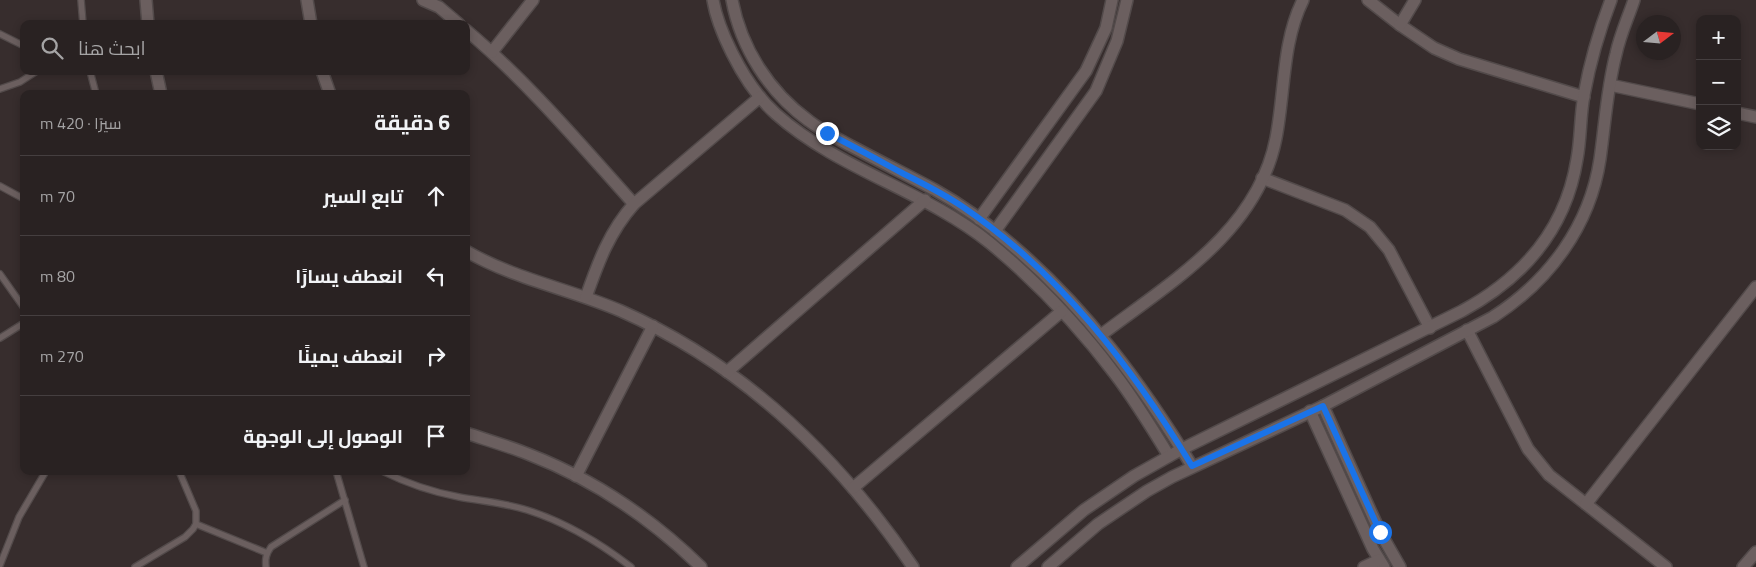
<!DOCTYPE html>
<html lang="ar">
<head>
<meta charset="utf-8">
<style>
  body { margin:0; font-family:"Titillium Web",Cairo,sans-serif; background:#312a2a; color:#f1f3f6; direction:rtl }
  .controls { position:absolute; right:15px; top:15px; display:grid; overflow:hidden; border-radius:10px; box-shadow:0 2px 8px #0003 }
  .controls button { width:45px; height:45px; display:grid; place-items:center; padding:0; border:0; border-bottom:1px solid #453f40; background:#292222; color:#f1f3f6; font:25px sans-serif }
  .compass { position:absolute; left:1636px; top:15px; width:45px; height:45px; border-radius:50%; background:#292222; box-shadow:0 2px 8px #0003; rotate:74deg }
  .stop { position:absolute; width:15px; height:15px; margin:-11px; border:4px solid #1a73e8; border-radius:50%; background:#fff }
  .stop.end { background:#1a73e8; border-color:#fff; box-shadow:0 1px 5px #0008 }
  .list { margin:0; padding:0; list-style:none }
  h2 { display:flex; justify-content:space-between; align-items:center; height:65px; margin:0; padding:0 20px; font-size:21px }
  h2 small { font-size:16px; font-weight:400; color:#a5a4a5 }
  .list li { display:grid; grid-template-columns:32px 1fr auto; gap:15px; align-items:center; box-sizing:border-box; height:80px; padding:0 20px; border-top:1px solid #453f40 }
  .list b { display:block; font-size:19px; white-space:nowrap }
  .list em { font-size:16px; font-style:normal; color:#a5a4a5 }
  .icon { flex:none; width:28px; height:28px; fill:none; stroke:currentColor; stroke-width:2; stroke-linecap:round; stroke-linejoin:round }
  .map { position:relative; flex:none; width:1756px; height:567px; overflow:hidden; direction:ltr }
  .search { position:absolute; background:#292222; box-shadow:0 2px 8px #0003; left:20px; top:20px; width:450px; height:55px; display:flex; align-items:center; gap:12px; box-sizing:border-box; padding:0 18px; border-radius:10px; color:#a5a4a5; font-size:19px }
  .panel { position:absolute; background:#292222; box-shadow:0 2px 8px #0003; left:20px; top:90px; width:450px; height:385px; border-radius:10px; direction:rtl }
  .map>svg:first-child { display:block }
</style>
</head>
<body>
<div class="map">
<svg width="1756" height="567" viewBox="0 0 1756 567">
  <rect width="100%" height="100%" fill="#372d2d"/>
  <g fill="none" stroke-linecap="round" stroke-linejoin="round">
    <!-- service casing -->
    <g stroke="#524a4a" stroke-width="8">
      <g id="service">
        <path d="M81,0L83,24"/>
        <path d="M0,34L24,46"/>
        <path d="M90,71L96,94"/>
        <path d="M0,89L20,82L37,71"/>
        <path d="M0,186L24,199"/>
        <path d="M0,274L24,308"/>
        <path d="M0,338L24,323"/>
        <path d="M336,471L364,567"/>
        <path d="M382,471C406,483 432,492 459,497C481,501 505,503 527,510C565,522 600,543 631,567"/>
        <path d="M196,524L267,553"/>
        <path d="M0,565L19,517L46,471"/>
        <path d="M135,567L185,537L193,529L196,524V511L179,471"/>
        <path d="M266,567C265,559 266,554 271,547L345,500"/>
      </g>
    </g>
    <!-- minor casing -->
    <g stroke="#524a4a" stroke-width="14">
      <g id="minor">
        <path d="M146,0L148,24"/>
        <path d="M307,0L311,24"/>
        <path d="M423,0L439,7L459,24"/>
        <path d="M713,0C716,18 724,37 732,53C743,75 758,98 776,114C839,170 924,190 990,243C1036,281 1079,326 1115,374C1135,400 1152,428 1169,456"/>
        <path d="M732,0C741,48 769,92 809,121C822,131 837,138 851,146C879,161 907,175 935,190C962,205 988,224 1012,245C1085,307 1142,384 1192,466"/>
        <path d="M1368,0L1400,25L1434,48L1459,59L1584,97"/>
        <path d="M1400,25L1415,0"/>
        <path d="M466,30C528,82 580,144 634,204"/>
        <path d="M492,52L533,0"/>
        <path d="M156,71L161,94"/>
        <path d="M322,71L330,94"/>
        <path d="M1610,85L1700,104"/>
        <path d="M1737,113L1756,117"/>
        <path d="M1262,178L1345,210L1370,227L1389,250L1430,328"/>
        <path d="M979,219L1086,71L1106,28L1112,0"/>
        <path d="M995,231L1096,91L1117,41L1127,0"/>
        <path d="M466,251C514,279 570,289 621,311C743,365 839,458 913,567"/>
        <path d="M586,297C598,263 609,232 634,204L760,97"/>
        <path d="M1467,330L1528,449L1549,475L1666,567"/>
        <path d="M1101,335C1171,282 1258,231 1276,138C1285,92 1282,42 1303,0"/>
        <path d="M727,372L925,200"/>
        <path d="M1323,406L1380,532L1400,567"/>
        <path d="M1310,411L1373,549L1384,567"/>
        <path d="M466,433C487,440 508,446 528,454C593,479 651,518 701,567"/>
        <path d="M576,476L653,326"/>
        <path d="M853,488L1062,311"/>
        <path d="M1586,504L1756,287"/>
        <path d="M1017,567L1084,510L1134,476L1182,449L1462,311C1523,278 1566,229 1577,159C1581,138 1580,116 1584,95C1590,62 1599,31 1611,0"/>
        <path d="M1048,567L1098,524L1147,491L1172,477L1323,406L1493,317C1549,281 1590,226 1600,159C1605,124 1607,88 1616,54C1620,35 1628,18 1634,0"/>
        <path d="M1364,567L1379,560"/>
        <path d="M1743,567L1756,552"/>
      </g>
    </g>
    <!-- service -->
    <use href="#service" stroke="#6b5f5f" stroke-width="5.5"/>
    <!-- minor -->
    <use href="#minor" stroke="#6b5f5f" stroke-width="11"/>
  </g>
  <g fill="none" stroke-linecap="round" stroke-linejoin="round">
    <!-- route -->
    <path stroke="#1a73e8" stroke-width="6" d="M827,133C853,146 878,160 904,174C924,184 944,194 963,207C1060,273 1132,367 1192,466L1323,406L1380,532"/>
  </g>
</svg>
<div class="controls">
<button>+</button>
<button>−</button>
<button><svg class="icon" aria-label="layers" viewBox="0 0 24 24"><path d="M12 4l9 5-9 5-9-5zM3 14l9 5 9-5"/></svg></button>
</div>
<svg class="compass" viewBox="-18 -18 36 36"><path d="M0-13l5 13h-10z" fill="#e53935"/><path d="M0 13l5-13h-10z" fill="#a5a4a5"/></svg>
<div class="stop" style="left:1380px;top:532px"></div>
<div class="stop end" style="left:827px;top:133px"></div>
<div class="search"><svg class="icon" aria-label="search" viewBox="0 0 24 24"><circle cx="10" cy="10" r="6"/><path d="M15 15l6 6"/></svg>ابحث هنا</div>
<section class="panel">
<h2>6 دقيقة<small>سيرًا · 420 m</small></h2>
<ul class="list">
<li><svg class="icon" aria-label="ahead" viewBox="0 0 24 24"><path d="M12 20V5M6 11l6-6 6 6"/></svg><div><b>تابع السير</b></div><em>70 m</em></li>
<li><svg class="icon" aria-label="left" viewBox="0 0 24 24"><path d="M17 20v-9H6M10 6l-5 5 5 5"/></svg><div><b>انعطف يسارًا</b></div><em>80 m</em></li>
<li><svg class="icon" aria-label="right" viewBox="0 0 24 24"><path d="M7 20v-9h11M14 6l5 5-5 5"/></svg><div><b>انعطف يمينًا</b></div><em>270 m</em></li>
<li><svg class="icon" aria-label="arrive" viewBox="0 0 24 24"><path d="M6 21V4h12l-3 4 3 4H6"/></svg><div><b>الوصول إلى الوجهة</b></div></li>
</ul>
</section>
</div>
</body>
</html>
